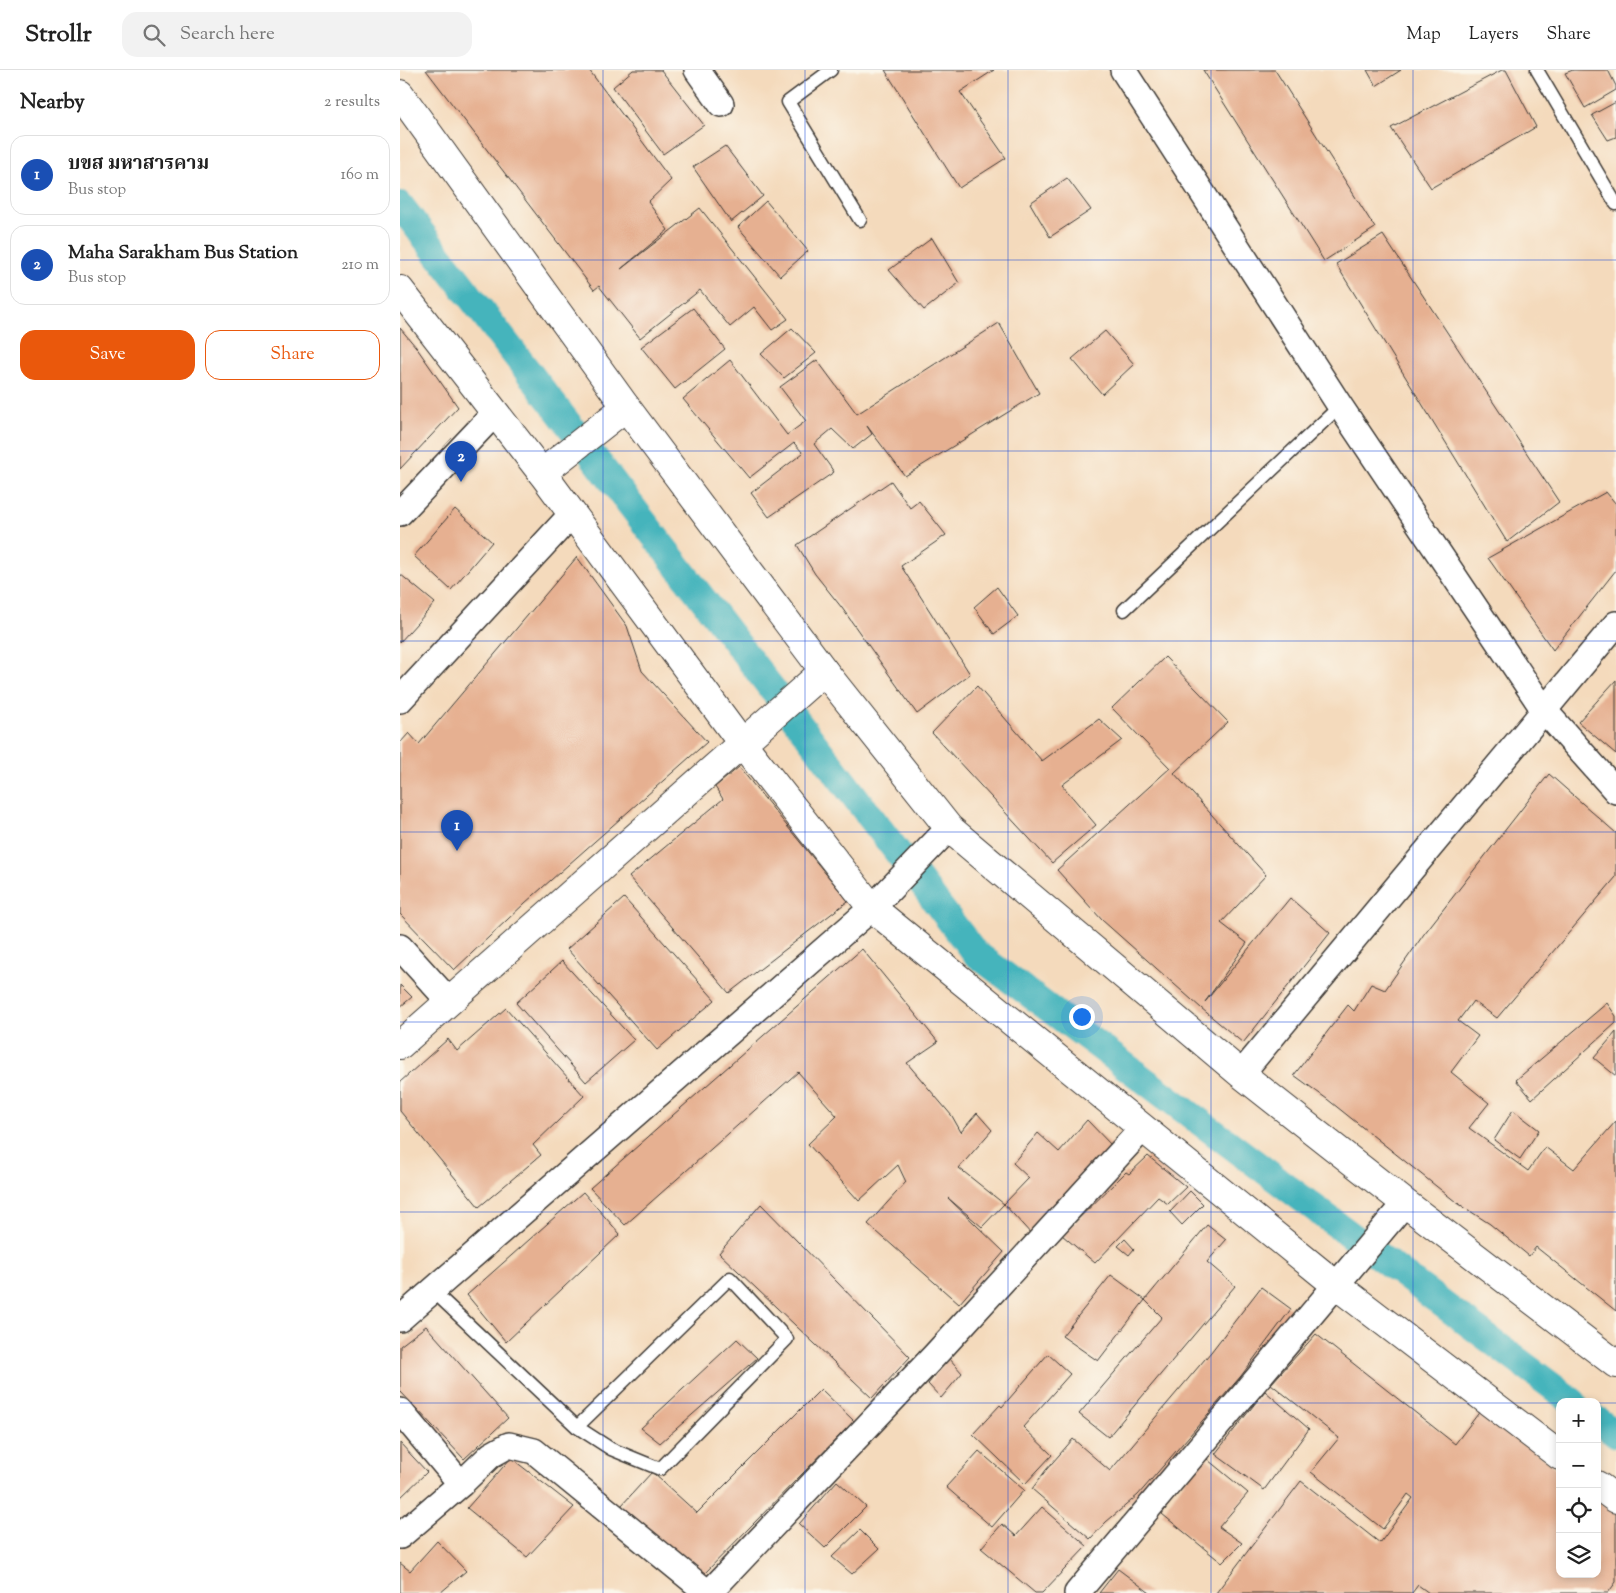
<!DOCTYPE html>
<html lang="en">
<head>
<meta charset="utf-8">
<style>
  body { margin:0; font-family:"Sorts Mill Goudy","Noto Serif Thai",serif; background:#f2f2f2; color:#222 }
  .controls { position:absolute; right:15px; bottom:15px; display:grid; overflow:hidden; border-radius:10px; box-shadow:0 2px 8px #0003 }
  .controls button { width:45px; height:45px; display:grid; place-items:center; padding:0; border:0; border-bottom:1px solid #e0e0e0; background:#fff; color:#222; font:25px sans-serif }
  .you { position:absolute; left:681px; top:946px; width:18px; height:18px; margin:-12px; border:4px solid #fff; border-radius:50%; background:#1a73e8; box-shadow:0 0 0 8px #1a73e833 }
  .badge { display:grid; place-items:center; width:32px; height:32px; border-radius:50%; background:#ea580c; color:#fff; font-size:16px; font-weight:700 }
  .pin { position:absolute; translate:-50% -41px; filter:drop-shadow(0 1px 2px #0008) }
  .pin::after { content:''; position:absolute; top:26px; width:18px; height:15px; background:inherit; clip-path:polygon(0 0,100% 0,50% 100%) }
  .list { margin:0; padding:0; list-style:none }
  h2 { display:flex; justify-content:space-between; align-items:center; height:65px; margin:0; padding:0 20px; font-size:21px }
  h2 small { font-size:16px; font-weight:400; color:#767676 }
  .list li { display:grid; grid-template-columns:32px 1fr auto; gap:15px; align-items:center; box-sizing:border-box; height:80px; margin:0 10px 10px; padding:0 10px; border:1px solid #e0e0e0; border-radius:15px }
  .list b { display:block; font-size:19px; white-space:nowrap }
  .list p { margin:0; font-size:16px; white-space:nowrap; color:#767676 }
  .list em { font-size:16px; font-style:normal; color:#767676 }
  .actions { display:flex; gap:10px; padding:15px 20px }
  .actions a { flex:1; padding:11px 0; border:1px solid #ea580c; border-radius:15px; text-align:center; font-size:18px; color:#ea580c }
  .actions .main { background:#ea580c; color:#fff }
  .icon { flex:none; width:28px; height:28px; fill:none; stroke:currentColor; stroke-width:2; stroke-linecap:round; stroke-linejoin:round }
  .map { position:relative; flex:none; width:1216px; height:1523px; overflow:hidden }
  header { display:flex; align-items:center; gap:30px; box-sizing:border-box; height:70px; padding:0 25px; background:#fff; border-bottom:1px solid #e0e0e0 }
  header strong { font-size:24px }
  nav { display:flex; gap:28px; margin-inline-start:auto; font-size:18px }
  .search { width:350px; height:45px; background:#f2f2f2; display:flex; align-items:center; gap:12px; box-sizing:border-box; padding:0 18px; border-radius:15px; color:#767676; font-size:19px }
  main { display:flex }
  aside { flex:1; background:#fff }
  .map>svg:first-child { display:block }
</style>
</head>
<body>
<header>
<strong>Strollr</strong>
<div class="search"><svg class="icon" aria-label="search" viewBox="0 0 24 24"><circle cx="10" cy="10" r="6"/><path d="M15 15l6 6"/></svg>Search here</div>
<nav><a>Map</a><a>Layers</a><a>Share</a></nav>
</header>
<main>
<aside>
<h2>Nearby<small>2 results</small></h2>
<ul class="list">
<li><span class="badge" style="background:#1a4fb4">1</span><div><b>บขส มหาสารคาม</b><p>Bus stop</p></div><em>160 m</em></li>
<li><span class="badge" style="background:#1a4fb4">2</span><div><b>Maha Sarakham Bus Station</b><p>Bus stop</p></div><em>210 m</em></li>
</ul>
<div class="actions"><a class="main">Save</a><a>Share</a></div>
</aside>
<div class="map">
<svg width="1216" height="1523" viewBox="0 0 1216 1523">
  <rect width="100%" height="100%" fill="#fbf7ec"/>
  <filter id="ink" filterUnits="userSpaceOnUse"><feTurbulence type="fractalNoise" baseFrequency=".02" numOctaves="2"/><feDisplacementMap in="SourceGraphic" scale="10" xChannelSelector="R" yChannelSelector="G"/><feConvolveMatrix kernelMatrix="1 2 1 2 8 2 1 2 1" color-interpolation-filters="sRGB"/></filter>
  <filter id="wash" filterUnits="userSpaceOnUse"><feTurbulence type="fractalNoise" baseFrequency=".0096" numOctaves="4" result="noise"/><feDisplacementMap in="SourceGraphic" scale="20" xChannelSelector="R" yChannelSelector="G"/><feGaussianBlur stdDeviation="1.12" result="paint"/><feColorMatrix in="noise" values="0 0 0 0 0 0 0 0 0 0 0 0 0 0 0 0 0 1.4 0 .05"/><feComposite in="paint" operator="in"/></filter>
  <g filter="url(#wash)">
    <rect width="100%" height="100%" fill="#f4dabc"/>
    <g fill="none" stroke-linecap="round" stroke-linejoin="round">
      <!-- canal -->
      <g stroke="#44b4bc" stroke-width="28">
        <path d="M0,135L575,883L1173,1332"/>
        <path d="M1197,1350L1216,1364"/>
      </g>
    </g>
    <g id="blocks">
      <!-- building -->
      <g fill="#e6b091">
        <path d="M26,0H189L271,110L248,132L268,160L221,199L300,138L388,249L372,260L354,237L330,257L300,220L240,268L199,216L194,220Z"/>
        <path d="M233,0H261L304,55L263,84L213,17Z"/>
        <path d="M485,0H594L560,22L606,88L559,118Z"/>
        <path d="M803,0H875L975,158L924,191Z"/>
        <path d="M967,0H1001L976,16Z"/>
        <path d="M1102,0H1106L1136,57L1031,118L991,58Z"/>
        <path d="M1173,0H1208L1216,16V20L1185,38L1165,3Z"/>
        <path d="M1216,32V67L1208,70L1192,45Z"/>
        <path d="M325,76L363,126L331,152L293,97Z"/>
        <path d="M667,108L691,140L650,167L630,133Z"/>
        <path d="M366,131L408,181L380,206L338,157Z"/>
        <path d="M983,165L1159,432L1107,472L936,194Z"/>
        <path d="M532,168L559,213L524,240L489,200Z"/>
        <path d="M293,238L325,279L275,319L241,277Z"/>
        <path d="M599,253L639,323L505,406L467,356L472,364L453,379L432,359L414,374L434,402L369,447L351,423L403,383L394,373L349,408L283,329L330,290L387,365L406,351L380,317L417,290L457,344Z"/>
        <path d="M0,258L16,277L58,337L0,399Z"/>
        <path d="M392,258L416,283L384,308L361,284Z"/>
        <path d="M705,261L734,294L702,324L672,289Z"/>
        <path d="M491,411L510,438L519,431L546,465L501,496L570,604L517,644L442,538L415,504L397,475Z"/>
        <path d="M1206,422L1216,434V500L1153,580L1088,488Z"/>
        <path d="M55,439L92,472L51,520L14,486Z"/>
        <path d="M177,487L227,556L242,601L307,672L125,833L54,900L0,844V673L9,663L19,674Z"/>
        <path d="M0,504L35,533L0,572Z"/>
        <path d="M597,517L618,546L594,564L574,537Z"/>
        <path d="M765,587L828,652L774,703L866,805L821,853L847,873L805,932L890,828L930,863L843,973L801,938L702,850L657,800L770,698L712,638Z"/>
        <path d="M1216,610V684L1178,652Z"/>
        <path d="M577,616L642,691L699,649L722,670L662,715L696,755L652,793L532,663Z"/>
        <path d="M339,697L448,831L329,923L229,807L323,729L315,717Z"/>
        <path d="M1149,704L1216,763V807L1097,948L1073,931L1058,951L1078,966L1051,1002L1089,1033L1069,1058L1128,1101L1145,1077L1174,1099L1216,1051V1241L1136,1177L1129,1186L1090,1154L1056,1132L927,1029L894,1005L948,935L954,941L971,914L985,920L1024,864Z"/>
        <path d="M224,828L315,930L257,980L167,879Z"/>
        <path d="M462,879L538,972L507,993L552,1046L561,1062L577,1043L592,1060L559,1098L604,1134L582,1157L548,1128L604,1182L559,1234L468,1154L506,1112L498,1095L459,1131L408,1074L437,1046L398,1002L225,1155L190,1118Z"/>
        <path d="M162,891L234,970L186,1012L116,933Z"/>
        <path d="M0,915L12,927L0,937Z"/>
        <path d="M1207,933L1216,946V953L1132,1029L1116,1010Z"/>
        <path d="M106,938L184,1026L133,1075L141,1085L79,1137L0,1041V1012L48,969L57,981Z"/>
        <path d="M1216,962V1006L1194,988Z"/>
        <path d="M1113,1040L1139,1060L1120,1089L1094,1070Z"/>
        <path d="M687,1050L713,1077L632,1165L604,1134L629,1108L613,1093L638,1063L659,1082Z"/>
        <path d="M748,1086L786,1117L768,1134L758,1127L695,1193L662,1165L726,1102L729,1104Z"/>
        <path d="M790,1121L803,1134L782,1155L770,1142Z"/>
        <path d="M183,1122L220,1164L106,1272L67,1225Z"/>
        <path d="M361,1134L510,1287L472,1328L319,1183Z"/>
        <path d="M807,1155L826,1170L807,1192L835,1216L708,1367L679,1344L762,1247L745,1230Z"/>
        <path d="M725,1169L734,1179L729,1185L718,1176Z"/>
        <path d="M711,1205L745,1230L698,1291L662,1266Z"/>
        <path d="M861,1217L891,1239L841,1306L738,1425L706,1452L690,1469L632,1419L646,1400L673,1369L710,1401L811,1282Z"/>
        <path d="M26,1256L108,1348L64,1389L0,1321V1276Z"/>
        <path d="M916,1264L1055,1374L1081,1340L1160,1401V1504H1197V1430L1216,1444V1512L1208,1523H1029L1018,1515L1012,1523H816L901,1411L980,1473L1013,1428L1008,1424L983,1459L911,1402L939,1368L871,1314Z"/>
        <path d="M337,1269L357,1288L260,1373L241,1358Z"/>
        <path d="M648,1284L670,1304L623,1357L652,1385L625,1414L573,1364L600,1335L602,1337Z"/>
        <path d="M549,1288L562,1303L541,1328L528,1314Z"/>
        <path d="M421,1319L454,1351L302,1506L221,1436L252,1402L297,1443Z"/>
        <path d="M865,1321L909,1359L864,1420L815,1384Z"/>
        <path d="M0,1373L27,1402L0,1428Z"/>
        <path d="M579,1381L624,1420L592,1457L546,1417Z"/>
        <path d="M802,1385L848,1423L819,1457L842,1473L822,1493L762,1444Z"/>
        <path d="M111,1388L174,1437L127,1487L67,1438Z"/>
        <path d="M437,1411L466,1437L425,1478L399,1454Z"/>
        <path d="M642,1437L687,1476L642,1523H635L581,1478L602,1454L616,1466Z"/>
        <path d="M460,1460L479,1479L452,1504L432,1487Z"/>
        <path d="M37,1471L66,1501L40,1523H0V1493L10,1501Z"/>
        <path d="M718,1499L750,1523H699Z"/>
      </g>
    </g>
  </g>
  <g filter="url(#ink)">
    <use href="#blocks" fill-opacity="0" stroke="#3c3834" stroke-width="1"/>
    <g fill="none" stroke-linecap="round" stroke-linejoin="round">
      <!-- lane casing -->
      <g stroke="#3c3834" stroke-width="15">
        <g id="lane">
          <path d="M431,0L388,32L460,150"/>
          <path d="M1137,0L1216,134"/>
          <path d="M724,540L940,336"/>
          <path d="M33,1221L177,1357L211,1379L260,1399L387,1269L330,1208L177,1357"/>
        </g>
      </g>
      <!-- street casing -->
      <g stroke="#3c3834" stroke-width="28">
        <g id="street">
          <path d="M297,0L321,34"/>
          <path d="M723,0L940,336L1144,640L1216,721"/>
          <path d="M0,443L95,343"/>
          <path d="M0,630L172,444"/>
          <path d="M0,877L49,931"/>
          <path d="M841,1004L1216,554"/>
          <path d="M0,1249L472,838L549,758"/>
          <path d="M0,1341L61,1414"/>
          <path d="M0,1466L61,1414L91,1385L109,1375L134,1381L308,1523"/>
          <path d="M309,1523L535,1285L743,1058"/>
          <path d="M677,1523L1005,1133"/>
        </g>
      </g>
      <!-- secondary casing -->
      <g stroke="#3c3834" stroke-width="30">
        <g id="secondary">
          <path d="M0,24L226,337L424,601L549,758L841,1004L1005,1133L1216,1294"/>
          <path d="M0,220L142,403L342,673L472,838L936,1215L1160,1386"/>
          <path d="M142,403L226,337"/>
          <path d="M0,975L424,601"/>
          <path d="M1197,1415L1216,1429"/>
        </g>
      </g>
      <!-- lane -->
      <use href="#lane" stroke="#fff" stroke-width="12"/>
      <!-- street -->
      <use href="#street" stroke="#fff" stroke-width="25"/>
      <!-- secondary -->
      <use href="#secondary" stroke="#fff" stroke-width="28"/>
    </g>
  </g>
  <!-- grid -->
  <path fill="none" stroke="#1d4ed8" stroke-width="1" stroke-opacity="0.55" d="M203,0V1523M405,0V1523M608,0V1523M811,0V1523M1013,0V1523M0,190H1216M0,381H1216M0,571H1216M0,762H1216M0,952H1216M0,1142H1216M0,1333H1160M1197,1333H1216"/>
</svg>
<div class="controls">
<button>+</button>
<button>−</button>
<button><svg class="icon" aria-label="locate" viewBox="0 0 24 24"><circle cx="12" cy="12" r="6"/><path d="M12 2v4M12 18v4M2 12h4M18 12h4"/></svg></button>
<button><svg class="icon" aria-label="layers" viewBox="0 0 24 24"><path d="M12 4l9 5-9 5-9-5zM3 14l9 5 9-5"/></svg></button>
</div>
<div class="you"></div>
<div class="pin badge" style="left:57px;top:781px;background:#1a4fb4">1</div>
<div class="pin badge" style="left:61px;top:412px;background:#1a4fb4">2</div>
</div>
</main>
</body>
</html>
